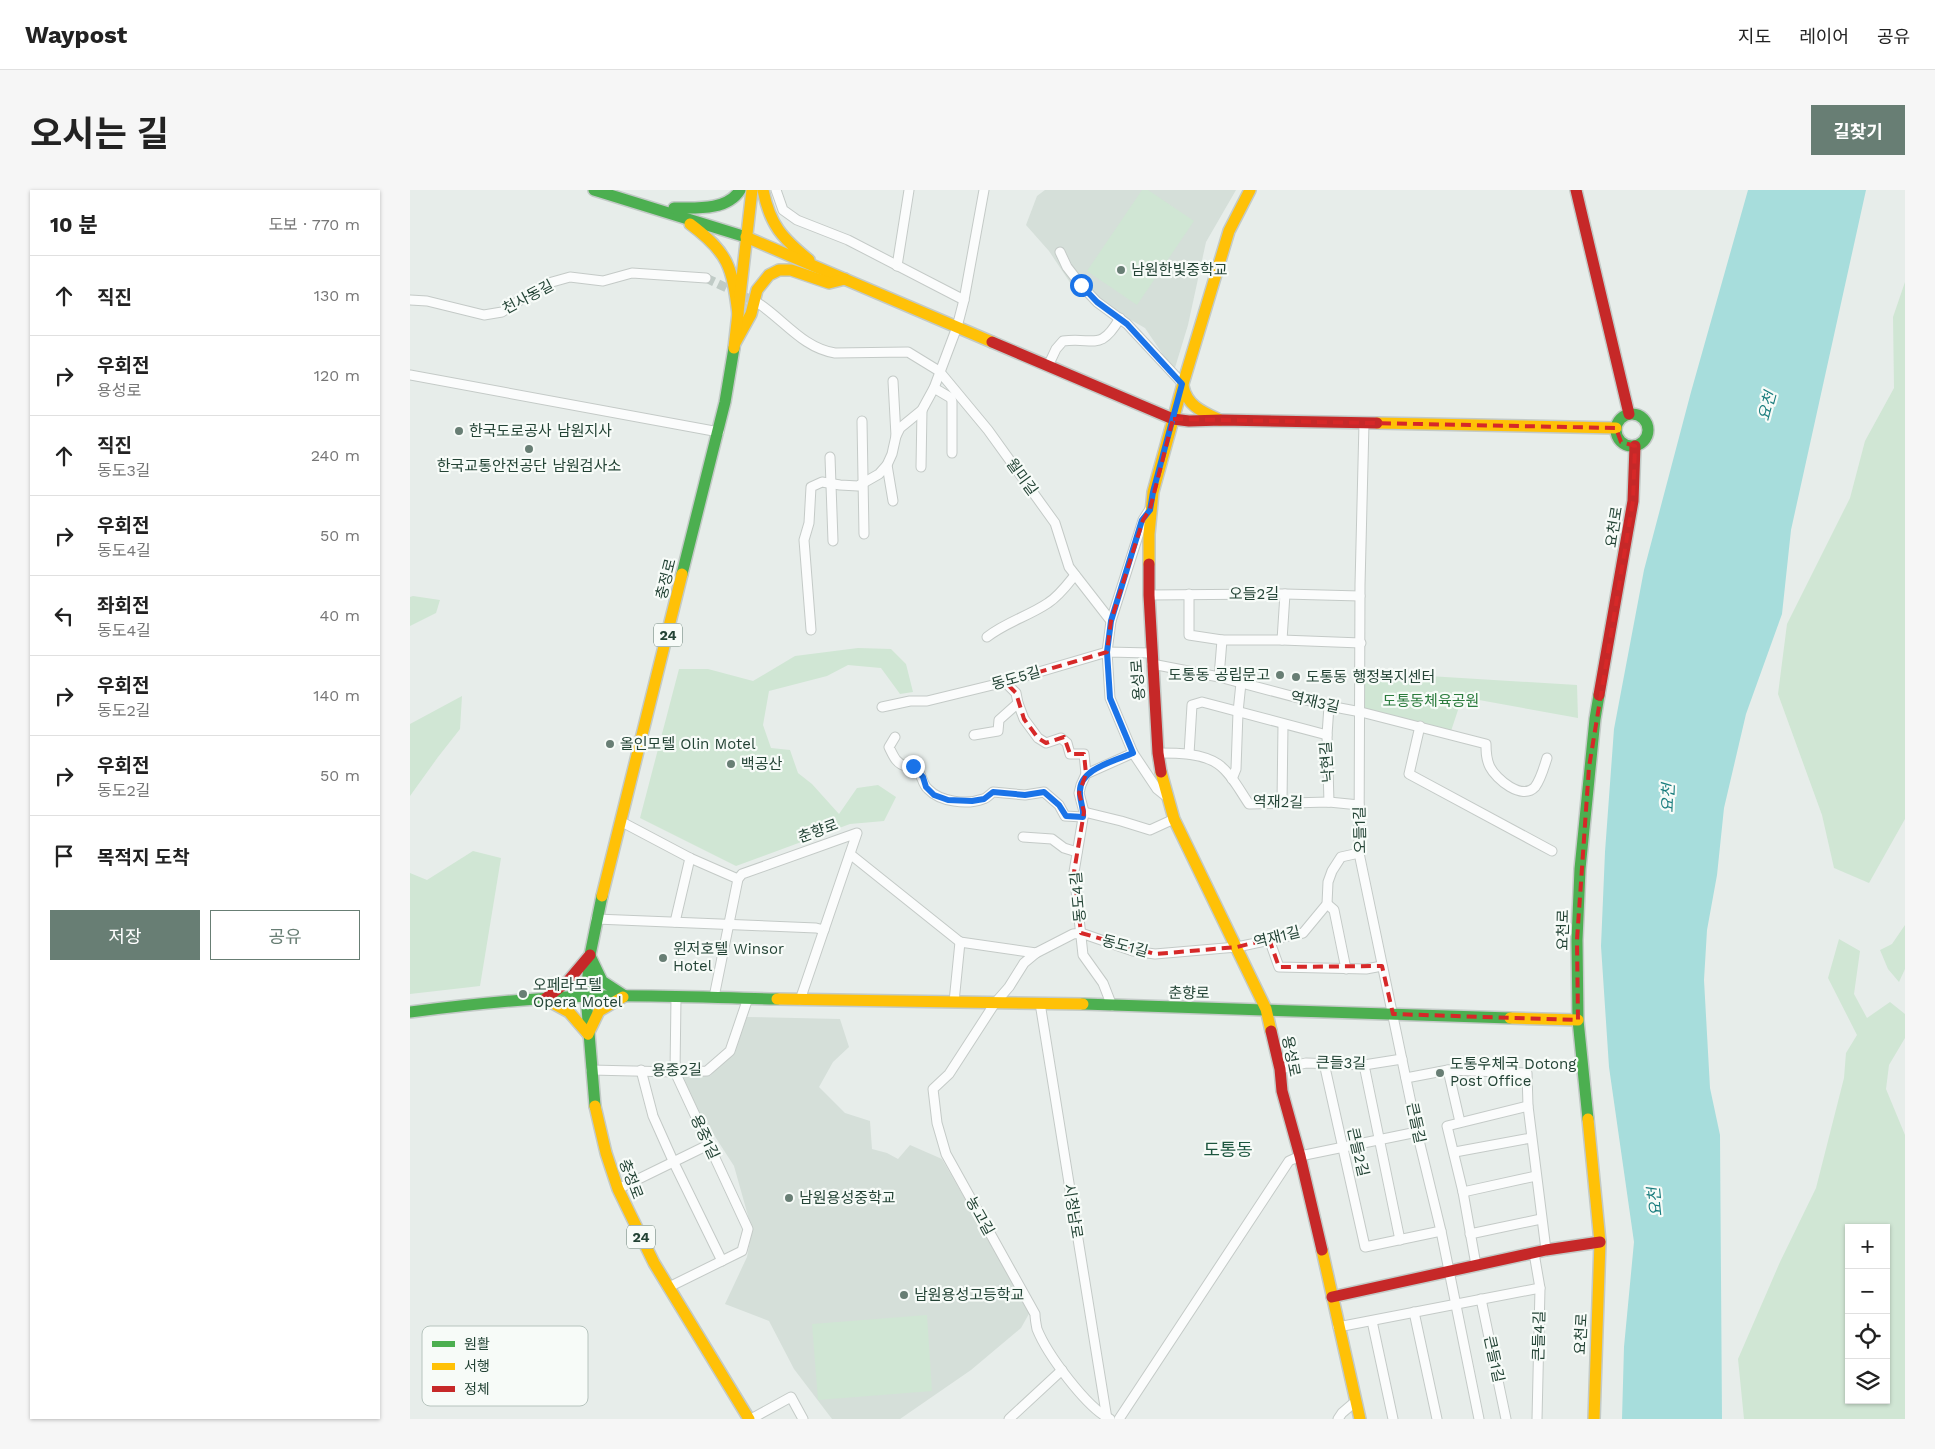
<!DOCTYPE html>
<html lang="ko">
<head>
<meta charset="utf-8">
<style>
  body { margin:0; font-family:"Work Sans","Noto Sans KR",sans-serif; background:#f6f6f6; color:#222 }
  .controls { position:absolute; right:15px; bottom:15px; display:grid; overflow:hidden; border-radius:0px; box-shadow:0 1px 4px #0004 }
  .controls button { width:45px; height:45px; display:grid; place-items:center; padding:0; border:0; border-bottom:1px solid #e0e0e0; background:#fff; color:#222; font:25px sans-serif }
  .stop { position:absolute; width:15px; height:15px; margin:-11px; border:4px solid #1a73e8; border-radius:50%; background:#fff }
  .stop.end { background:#1a73e8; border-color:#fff; box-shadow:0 1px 5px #0008 }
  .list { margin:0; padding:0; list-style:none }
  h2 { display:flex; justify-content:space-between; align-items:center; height:65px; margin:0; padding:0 20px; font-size:21px }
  h2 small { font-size:16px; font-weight:400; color:#767676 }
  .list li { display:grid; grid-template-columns:32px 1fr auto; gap:15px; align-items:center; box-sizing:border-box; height:80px; padding:0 20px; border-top:1px solid #e0e0e0 }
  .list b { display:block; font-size:19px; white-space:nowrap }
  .list p { margin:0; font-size:16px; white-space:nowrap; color:#767676 }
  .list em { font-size:16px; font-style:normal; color:#767676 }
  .actions { display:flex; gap:10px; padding:15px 20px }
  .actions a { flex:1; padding:11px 0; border:1px solid #687e74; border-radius:0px; text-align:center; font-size:18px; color:#687e74 }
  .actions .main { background:#687e74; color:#fff }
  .icon { flex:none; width:28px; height:28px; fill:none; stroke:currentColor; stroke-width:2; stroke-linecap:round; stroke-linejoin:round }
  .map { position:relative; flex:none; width:1495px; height:1229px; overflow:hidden; border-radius:0px }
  header { display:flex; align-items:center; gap:30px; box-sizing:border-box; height:70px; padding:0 25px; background:#fff; border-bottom:1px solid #e0e0e0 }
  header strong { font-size:24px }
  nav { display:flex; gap:28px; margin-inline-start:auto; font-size:18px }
  .intro { display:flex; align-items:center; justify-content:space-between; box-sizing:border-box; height:120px; padding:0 30px }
  h1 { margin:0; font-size:35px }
  .button { padding:12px 22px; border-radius:0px; background:#687e74; color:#fff; font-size:18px; font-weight:700 }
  main { display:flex; gap:30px; padding:0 30px }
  aside { flex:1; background:#fff; border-radius:0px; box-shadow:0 1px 4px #0004 }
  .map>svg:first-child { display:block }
</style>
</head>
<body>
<header>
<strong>Waypost</strong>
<nav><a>지도</a><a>레이어</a><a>공유</a></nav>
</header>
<div class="intro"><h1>오시는 길</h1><a class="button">길찾기</a></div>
<main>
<aside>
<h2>10 분<small>도보 · 770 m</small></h2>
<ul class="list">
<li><svg class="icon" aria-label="ahead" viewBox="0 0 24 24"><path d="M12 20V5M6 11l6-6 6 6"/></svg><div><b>직진</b></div><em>130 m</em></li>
<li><svg class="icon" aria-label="right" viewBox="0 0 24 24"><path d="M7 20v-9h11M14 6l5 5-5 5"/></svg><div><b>우회전</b><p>용성로</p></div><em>120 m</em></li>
<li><svg class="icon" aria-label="ahead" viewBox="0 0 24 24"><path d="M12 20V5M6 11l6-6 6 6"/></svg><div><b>직진</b><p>동도3길</p></div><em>240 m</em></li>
<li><svg class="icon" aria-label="right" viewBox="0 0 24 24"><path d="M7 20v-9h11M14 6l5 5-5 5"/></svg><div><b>우회전</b><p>동도4길</p></div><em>50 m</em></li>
<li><svg class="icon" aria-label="left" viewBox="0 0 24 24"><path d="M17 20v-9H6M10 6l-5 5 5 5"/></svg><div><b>좌회전</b><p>동도4길</p></div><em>40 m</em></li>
<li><svg class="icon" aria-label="right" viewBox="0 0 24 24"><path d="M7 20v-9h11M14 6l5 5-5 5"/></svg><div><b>우회전</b><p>동도2길</p></div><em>140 m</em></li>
<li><svg class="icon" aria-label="right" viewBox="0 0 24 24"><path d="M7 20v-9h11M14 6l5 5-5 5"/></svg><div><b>우회전</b><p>동도2길</p></div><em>50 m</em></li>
<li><svg class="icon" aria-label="arrive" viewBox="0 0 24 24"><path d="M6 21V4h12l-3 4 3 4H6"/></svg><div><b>목적지 도착</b></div></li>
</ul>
<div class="actions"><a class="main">저장</a><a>공유</a></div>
</aside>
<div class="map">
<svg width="1495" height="1229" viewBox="0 0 1495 1229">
  <rect width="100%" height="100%" fill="#e7edea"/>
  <!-- built -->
  <g fill="#d5dfd9">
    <path d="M635,0H826L796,52L778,135L764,181L735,138L663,97L639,61L616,35L627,6Z"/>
    <path d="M337,827L430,829L439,857L423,872L409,897L435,923L460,931L462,959L477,963L488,969L500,955L532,969L620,1122L611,1138L561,1180L490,1229H422L384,1179L359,1131L315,1114L337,1067L342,1040L324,976L286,917L271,888L275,886H300L324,861Z"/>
  </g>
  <!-- green -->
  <g fill="#d0e6d4" fill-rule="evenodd">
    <path d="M732,0H738L784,31L727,115L677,81Z"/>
    <path d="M1495,92V629L1459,693L1424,678L1412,625L1368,504L1377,434L1440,308L1455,251L1484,198L1483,127Z"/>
    <path d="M3,406L30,410L26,423L0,436V407Z"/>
    <path d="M448,458L481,459L496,474L503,502L490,504L471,478L438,475L417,486L359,501L353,535L361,558L380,560L388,583L402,594L429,624L447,598L468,595L486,607L474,631L440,634L326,676L230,628L269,479H298L343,491L385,466Z"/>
    <path d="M954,482L1167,495L1168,528L1069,510L1050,514L1041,541L954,520Z"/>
    <path d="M52,506L50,539L28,567L0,606V534Z"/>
    <path d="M63,661L91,668L70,796L0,804V683L17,690Z"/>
    <path d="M1495,735V779L1489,792L1478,779L1470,760L1482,754Z"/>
    <path d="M1429,749L1450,761L1444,804L1457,828L1480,812L1495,824V848L1479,875L1476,899L1495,945V1229H1334L1328,1169L1370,1072L1406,998L1434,888L1436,863L1447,845L1418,788ZM1439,1038H1476V1210H1439Z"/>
    <path d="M517,1125L522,1201L408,1210L402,1134Z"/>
  </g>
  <!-- water -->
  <path fill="#a7dddc" d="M1338,0H1456L1381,340L1372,424L1336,524L1314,618L1307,685L1297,740L1294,790L1300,898L1310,945L1312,1229H1212L1214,1157L1224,1052L1199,877L1191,756L1195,662L1204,539L1234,380L1281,202Z"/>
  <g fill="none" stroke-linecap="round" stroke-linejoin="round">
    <!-- street-tunnel -->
    <path stroke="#c0cbc6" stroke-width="9" stroke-dasharray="9 4.5" stroke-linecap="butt" d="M296,88L348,113"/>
    <!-- street casing -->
    <g stroke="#c4cac7" stroke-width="11">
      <g id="street">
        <path d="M366,0L373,20L387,30L438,50L554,110"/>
        <path d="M650,62L657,77L671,95L687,112L717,134L773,194"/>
        <path d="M487,76L499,0"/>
        <path d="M0,110L17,111L74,125L92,122L135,94L160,87L193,91L222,83L296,88"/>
        <path d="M348,113C374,130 393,158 425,163L498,162L529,181L578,240L645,333L659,377L701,431"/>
        <path d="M638,176L646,159L653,151C685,147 690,162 710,128"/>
        <path d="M0,185L309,242"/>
        <path d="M483,191L486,246"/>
        <path d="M524,198L541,208L542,212V263"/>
        <path d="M452,231L454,344"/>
        <path d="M954,233L950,395L949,663L1007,942L1031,1041L1069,1229"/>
        <path d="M420,267L423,351"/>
        <path d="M477,275L483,311"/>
        <path d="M511,277L512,220"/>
        <path d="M740,319L733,330L701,431L697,462L700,508L723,563L747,599L757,607"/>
        <path d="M779,404V445L812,450H872L951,453"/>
        <path d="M739,405L875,404L950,406"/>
        <path d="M401,440L394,350L399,333L401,297L412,292L430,295L448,296L469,284L477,275L482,264L486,246L490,238L512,220L524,198L547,137L554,110L574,0"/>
        <path d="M577,447C596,432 619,426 638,413C649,406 657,395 665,385"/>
        <path d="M872,450L875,404"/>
        <path d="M742,474L809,487L919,516L951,522L1076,554C1076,562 1076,569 1080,577C1086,589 1112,611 1125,597C1131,589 1134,577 1137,568"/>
        <path d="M809,487L812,450"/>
        <path d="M595,492L606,503L608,513L614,529L628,548L636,553L651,548L657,553L660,564H674L676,584"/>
        <path d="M472,517L500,511H517L595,492L697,462L741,463"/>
        <path d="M1010,536L999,584L1142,661"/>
        <path d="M564,545L588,541L589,530L608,513"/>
        <path d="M485,547L479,557C483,565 486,574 496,576C501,577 503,576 507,580C513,586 512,594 518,599C530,612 557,615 573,609C577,608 580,604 583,602L615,605L634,602L649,615L655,626L673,627"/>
        <path d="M748,563C767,563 792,563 808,574C821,583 830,601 839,614L919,612L949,615"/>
        <path d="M779,564L782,515L792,512L917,545"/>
        <path d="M822,589L826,579L828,522L831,493"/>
        <path d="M872,612L873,535"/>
        <path d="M919,612L917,545L919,516"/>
        <path d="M674,622L711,631L740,640L764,629"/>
        <path d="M210,631L280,668L328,689"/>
        <path d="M613,647L642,649L654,658L667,662"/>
        <path d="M440,664L550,752"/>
        <path d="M917,714L924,720L936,779"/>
        <path d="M186,729L406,738L414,740"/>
        <path d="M265,732L280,668"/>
        <path d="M859,749L869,777L956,779L972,776"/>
        <path d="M550,752L626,763L663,744L671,743L723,761L745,764L827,757L893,743L917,714L918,692L922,681L931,667L949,663"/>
        <path d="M626,763L614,773L599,797L585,813L539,884L523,899L527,933L536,964L625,1124C625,1128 626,1134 627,1139C637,1164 676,1217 700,1229"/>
        <path d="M304,807L328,689L332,684L447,643L390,810"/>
        <path d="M544,812L550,752"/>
        <path d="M630,813L697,1229"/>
        <path d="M702,816L693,793L673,765L664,682L674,622L669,603L671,595L676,584L723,563"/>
        <path d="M914,873L955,1057L1031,1041"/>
        <path d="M954,875L990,1050"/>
        <path d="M870,879L896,873L954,875L992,869"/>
        <path d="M181,880L265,882L297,881L320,861L338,808"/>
        <path d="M231,880L243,926L264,973L312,1071"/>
        <path d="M1038,880L1050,932"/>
        <path d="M996,888L1038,880L1117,883L1118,916L1136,1060"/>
        <path d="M1045,962L1121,948"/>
        <path d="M208,999L298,955"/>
        <path d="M1053,1002L1126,986"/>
        <path d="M1060,1044L1131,1029"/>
        <path d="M1124,1063L1130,1098L1127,1229"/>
        <path d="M1066,1075L1053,1002L1037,936L1118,916"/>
        <path d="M259,1097L332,1061L338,1039L265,882L266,808"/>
        <path d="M1071,1109L1096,1229"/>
        <path d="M1004,1122L1027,1229"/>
        <path d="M962,1131L983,1229"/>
        <path d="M928,1137L1130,1098"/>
        <path d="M341,1229L381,1207L393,1229"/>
        <path d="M599,1229L652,1180"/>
        <path d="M709,1229L879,971L890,966L1007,942"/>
        <path d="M928,1229L932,1223L946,1211"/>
      </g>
    </g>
    <!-- fast casing -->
    <g stroke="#c3cac7" stroke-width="14">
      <g id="fast">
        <path d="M184,0L336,47"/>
        <path d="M264,18C285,18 317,21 330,0"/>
        <circle cx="1222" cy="240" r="16"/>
        <path d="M272,384L315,212L324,158"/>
        <path d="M180,766L192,791L215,806"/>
        <path d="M673,814L1100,828"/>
        <path d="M0,822C63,814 126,807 189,806C248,805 308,808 367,809"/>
        <path d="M185,916L176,806L180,765L192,706"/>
        <path d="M1178,929L1168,830L1167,750L1170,679L1185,529L1189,505"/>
      </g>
    </g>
    <!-- slow casing -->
    <g stroke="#c3cac7" stroke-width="14">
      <g id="slow">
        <path d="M353,0C360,35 372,48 399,70"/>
        <path d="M280,34C319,63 322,77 328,124"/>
        <path d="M336,47L582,152"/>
        <path d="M325,153L341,124L347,100L359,85L369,80H381L419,93L435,89"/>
        <path d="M324,158L342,0"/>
        <path d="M773,196C777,216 793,222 810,230"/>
        <path d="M967,233L1206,238"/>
        <path d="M739,374V344L743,302L773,194L819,41L840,0"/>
        <path d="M751,582L764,629L856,819L861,841"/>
        <path d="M192,706L272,384"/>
        <path d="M135,809L159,822L178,844"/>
        <path d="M367,809L673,814"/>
        <path d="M1100,828L1168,830"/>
        <path d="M178,844L189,821L213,807"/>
        <path d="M185,916L196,963L208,999L244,1073L339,1229"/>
        <path d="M1178,929L1190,1052L1184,1229"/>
        <path d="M912,1060L950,1229"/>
      </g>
    </g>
    <!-- jam casing -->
    <g stroke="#c3cac7" stroke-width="14">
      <g id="jam">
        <path d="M1166,0L1219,224"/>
        <path d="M582,152L763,229L779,231L812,230L967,233"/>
        <path d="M739,374V405L748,563L751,582"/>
        <path d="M1189,505L1223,311L1225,256"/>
        <path d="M135,809L158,791L180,765"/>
        <path d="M861,841L870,879L872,901L890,966L912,1060"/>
        <path d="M922,1107L1136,1060L1190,1052"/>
      </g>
    </g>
    <!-- street -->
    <use href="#street" stroke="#fbfcfc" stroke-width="9"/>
    <!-- fast -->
    <use href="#fast" stroke="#4caf50" stroke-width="11"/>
    <!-- slow -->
    <use href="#slow" stroke="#ffc107" stroke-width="11"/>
    <!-- jam -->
    <use href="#jam" stroke="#c62828" stroke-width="11"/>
  </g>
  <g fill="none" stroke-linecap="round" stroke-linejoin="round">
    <!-- route -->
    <path stroke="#1a73e8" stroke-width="6" d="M503,576L513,587L516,597L524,605L538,610L562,611L574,609L583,602L615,605L634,602L649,615L656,626L673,627C674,619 670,612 670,603C668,579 705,571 723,563L700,508L697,462L701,431L732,330L740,320L743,302L772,194L717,134L687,112L671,95"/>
  </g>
  <!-- marked area -->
  <path fill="none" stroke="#d62828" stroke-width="4" stroke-dasharray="10 6" stroke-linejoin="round" d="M763,229L1206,238L1211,252L1225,256L1223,311L1179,577L1167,750L1168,830L983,824L972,776L869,777L859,749L827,757L745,764L671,743L664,682L674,622L669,603L676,584L674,564H660L654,547L636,553L628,548L614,529L606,503L595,492L697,462L701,431L733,330L740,319Z"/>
  <!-- markers -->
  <g fill="#687e74" stroke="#f7fbf8" stroke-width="2">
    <circle cx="711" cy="80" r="5"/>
    <circle cx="49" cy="241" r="5"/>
    <circle cx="119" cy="259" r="5"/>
    <circle cx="870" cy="485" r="5"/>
    <circle cx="886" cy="487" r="5"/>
    <circle cx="200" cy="554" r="5"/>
    <circle cx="321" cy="574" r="5"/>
    <circle cx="253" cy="768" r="5"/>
    <circle cx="113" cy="804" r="5"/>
    <circle cx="1030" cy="883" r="5"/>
    <circle cx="379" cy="1008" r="5"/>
    <circle cx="494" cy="1105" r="5"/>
  </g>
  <g text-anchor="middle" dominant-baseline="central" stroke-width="4.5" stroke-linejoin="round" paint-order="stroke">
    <!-- shield labels -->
    <g fill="#f7fbf8" stroke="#637a70" stroke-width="1">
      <rect x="244" y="433.5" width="28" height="23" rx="4"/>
      <rect x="217" y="1035.5" width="28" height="23" rx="4"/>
    </g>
    <g font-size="14" font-weight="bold" fill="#234335">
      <text x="258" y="445">24</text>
      <text x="231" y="1047">24</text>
    </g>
    <!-- poi labels -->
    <g font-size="15" fill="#234335" stroke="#f7fbf8" text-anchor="start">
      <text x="721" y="80">남원한빛중학교</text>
      <text x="59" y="241">한국도로공사 남원지사</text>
      <text x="119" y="276" text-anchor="middle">한국교통안전공단 남원검사소</text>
      <text x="860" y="485" text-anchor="end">도통동 공립문고</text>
      <text x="896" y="487">도통동 행정복지센터</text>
      <text x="210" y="554">올인모텔 Olin Motel</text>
      <text x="331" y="574">백공산</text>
      <text x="263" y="759">윈저호텔 Winsor<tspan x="263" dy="17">Hotel</tspan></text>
      <text x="123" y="795">오페라모텔<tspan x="123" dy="17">Opera Motel</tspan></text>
      <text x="1040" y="874">도통우체국 Dotong<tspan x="1040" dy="17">Post Office</tspan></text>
      <text x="389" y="1008">남원용성중학교</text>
      <text x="504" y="1105">남원용성고등학교</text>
    </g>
    <!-- street labels -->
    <g font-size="15" fill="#234335" stroke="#f7fbf8">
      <text transform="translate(118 107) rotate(-28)">천사동길</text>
      <text transform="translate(612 287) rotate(54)">월미길</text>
      <text transform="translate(1204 337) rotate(-81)">요천로</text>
      <text transform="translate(256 389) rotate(-76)">충정로</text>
      <text x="844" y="404">오들2길</text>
      <text transform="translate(606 488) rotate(-16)">동도5길</text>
      <text transform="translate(728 490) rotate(-94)">용성로</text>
      <text transform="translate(905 512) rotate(13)">역재3길</text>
      <text transform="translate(917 572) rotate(-94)">낙현길</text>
      <text transform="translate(868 612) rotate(1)">역재2길</text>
      <text transform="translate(950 640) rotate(-91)">오들1길</text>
      <text transform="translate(408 641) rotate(-20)">춘향로</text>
      <text transform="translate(668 707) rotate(-95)">동도4길</text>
      <text transform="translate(1153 740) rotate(-89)">요천로</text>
      <text transform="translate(867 747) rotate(-14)">역재1길</text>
      <text transform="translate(715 756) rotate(15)">동도1길</text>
      <text transform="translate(779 803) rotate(1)">춘향로</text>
      <text transform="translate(881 866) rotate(79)">용성로</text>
      <text transform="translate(931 873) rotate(1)">큰들3길</text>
      <text transform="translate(267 880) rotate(-1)">용중2길</text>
      <text transform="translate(1006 933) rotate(78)">큰들길</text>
      <text transform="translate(295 947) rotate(65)">용중1길</text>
      <text transform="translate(948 962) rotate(77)">큰들2길</text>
      <text transform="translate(221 989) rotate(69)">충정로</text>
      <text transform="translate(663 1021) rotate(81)">시청남로</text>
      <text transform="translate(570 1026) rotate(61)">농고길</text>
      <text transform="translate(1171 1144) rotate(-87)">요천로</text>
      <text transform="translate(1129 1146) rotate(-89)">큰들4길</text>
      <text transform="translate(1084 1169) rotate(78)">큰들1길</text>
    </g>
    <!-- park labels -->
    <g font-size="15" fill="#2b7c3d" stroke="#f7fbf8">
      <text x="1021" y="511">도통동체육공원</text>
    </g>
    <!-- water labels -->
    <g font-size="16" font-style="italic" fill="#197c7d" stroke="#f7fbf8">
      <text transform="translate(1357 216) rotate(-75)">요천</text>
      <text transform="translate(1258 608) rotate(-88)">요천</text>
      <text transform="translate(1245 1012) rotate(-96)">요천</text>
    </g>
    <!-- quarter labels -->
    <g font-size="18" fill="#1d563f" stroke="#f7fbf8">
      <text x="818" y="959">도통동</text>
    </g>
  </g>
  <!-- legend -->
  <rect x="12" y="1136" width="166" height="80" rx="8" fill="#f7fbf8" stroke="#b7c4be" stroke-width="1"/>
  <rect x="22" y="1151" width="23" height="6" fill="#4caf50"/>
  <rect x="22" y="1173" width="23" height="7" fill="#ffc107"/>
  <rect x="22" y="1196" width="23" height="6" fill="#c62828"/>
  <g font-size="14" fill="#234335">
    <text x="54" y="1159">원활</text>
    <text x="54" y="1181">서행</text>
    <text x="54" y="1204">정체</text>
  </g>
</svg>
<div class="controls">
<button>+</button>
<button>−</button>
<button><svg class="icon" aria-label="locate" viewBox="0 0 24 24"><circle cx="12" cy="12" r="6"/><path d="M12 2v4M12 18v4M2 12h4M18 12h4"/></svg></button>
<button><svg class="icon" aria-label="layers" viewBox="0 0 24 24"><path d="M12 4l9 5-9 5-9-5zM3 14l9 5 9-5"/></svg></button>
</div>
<div class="stop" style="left:671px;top:95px"></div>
<div class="stop end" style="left:503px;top:576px"></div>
</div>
</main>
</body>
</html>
